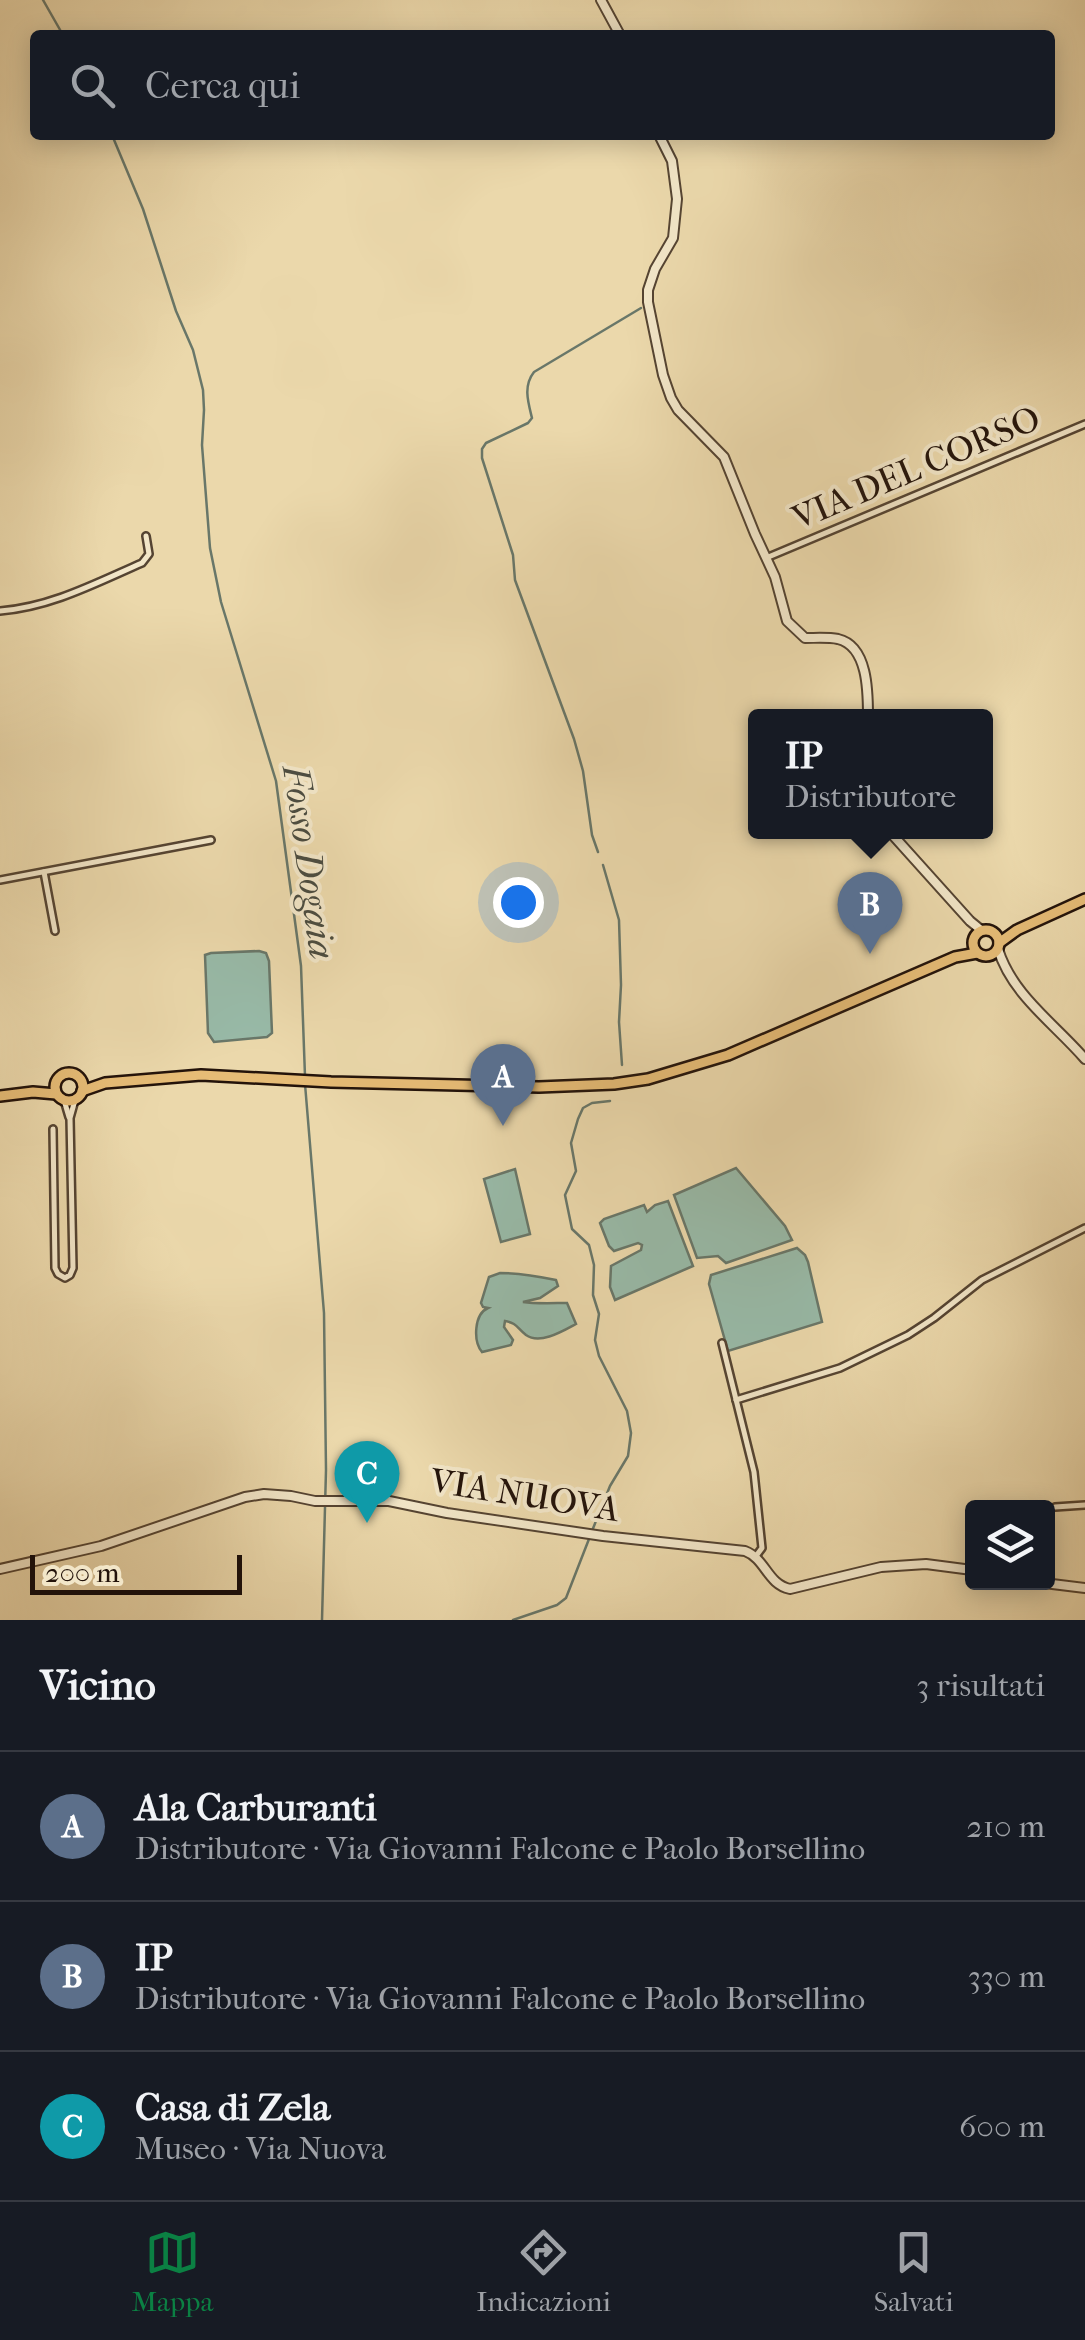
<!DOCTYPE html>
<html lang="it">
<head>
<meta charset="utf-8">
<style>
  body { margin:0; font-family:"IM FELL French Canon",serif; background:#20242c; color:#f1f3f6 }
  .controls { position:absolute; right:30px; bottom:30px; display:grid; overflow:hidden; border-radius:10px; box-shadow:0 5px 25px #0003 }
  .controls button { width:90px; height:90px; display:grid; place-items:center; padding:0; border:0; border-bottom:2px solid #363941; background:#171b24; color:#f1f3f6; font:50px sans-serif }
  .scale { position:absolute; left:30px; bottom:25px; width:212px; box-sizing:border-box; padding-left:10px; border:5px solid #23130a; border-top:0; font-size:28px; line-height:35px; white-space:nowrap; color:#23130a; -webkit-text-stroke:8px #f2e6c8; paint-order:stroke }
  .you { position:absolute; left:518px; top:902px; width:35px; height:35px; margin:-25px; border:8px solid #fff; border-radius:50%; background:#1a73e8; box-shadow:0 0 0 15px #1a73e833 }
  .badge { display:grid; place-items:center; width:65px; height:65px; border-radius:50%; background:#0b8043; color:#fff; font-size:32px; font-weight:700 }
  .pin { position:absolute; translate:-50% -82px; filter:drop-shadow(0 2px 5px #0008) }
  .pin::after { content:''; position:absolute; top:52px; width:35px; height:30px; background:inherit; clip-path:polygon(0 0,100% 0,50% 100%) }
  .popup { position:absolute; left:748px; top:709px; width:245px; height:130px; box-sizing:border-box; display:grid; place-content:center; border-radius:10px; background:#171b24; filter:drop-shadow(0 2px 8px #0005); font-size:32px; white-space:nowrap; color:#9ea1a6 }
  .popup b { font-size:38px; color:#f1f3f6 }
  .popup::after { content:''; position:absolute; left:50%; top:100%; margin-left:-20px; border:20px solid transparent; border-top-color:#171b24 }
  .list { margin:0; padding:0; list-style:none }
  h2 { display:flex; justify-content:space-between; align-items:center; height:130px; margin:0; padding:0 40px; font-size:42px }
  h2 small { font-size:32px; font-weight:400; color:#9ea1a6 }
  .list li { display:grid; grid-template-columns:65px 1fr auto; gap:30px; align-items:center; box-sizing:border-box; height:150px; padding:0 40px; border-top:2px solid #363941 }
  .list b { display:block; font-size:38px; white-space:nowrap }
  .list p { margin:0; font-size:32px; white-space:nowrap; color:#9ea1a6 }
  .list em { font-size:32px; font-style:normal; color:#9ea1a6 }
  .icon { flex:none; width:55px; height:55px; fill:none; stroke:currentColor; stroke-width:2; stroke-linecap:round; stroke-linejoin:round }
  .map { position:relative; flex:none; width:1085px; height:1620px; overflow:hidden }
  .search { position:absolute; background:#171b24; box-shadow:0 5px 25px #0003; left:30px; right:30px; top:30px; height:110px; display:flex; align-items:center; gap:25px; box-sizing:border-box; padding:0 35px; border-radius:10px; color:#9ea1a6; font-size:38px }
  .sheet { height:580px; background:#171b24 }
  nav { display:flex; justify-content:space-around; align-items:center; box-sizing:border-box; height:140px; border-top:2px solid #363941; background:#171b24; font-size:28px; color:#9ea1a6 }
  nav a { display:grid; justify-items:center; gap:5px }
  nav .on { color:#0b8043 }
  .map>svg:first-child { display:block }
</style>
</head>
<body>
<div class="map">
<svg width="1085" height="1620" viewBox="0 0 1085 1620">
  <rect width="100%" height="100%" fill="#ebd8ab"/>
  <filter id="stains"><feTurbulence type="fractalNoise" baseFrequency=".002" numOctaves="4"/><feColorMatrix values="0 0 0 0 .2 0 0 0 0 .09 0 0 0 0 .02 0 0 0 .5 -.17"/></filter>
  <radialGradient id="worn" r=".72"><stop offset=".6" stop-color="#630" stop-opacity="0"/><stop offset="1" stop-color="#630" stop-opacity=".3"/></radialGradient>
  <!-- water -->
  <g fill="#98baa8" stroke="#697769" stroke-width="2.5">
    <path d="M259,951L266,953L269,961L272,1033L267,1037L214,1042L208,1033L205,955L211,953Z"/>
    <path d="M736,1168L785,1226L792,1240L726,1263L718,1256L697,1258L674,1195Z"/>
    <path d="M515,1169L530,1234L501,1242L484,1179Z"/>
    <path d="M668,1201L693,1266L615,1300L610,1287L611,1266L641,1250L642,1245L638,1243L614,1251L609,1246L600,1223L604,1219L644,1205L647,1212L655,1205Z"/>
    <path d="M797,1248L805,1255L808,1262L822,1322L728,1351L709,1284L711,1275Z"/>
    <path d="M500,1273C519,1273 537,1276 556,1280L558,1286L540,1298L523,1302C535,1304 555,1303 567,1303L576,1324C563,1331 540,1345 526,1335C517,1328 517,1323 505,1321L504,1327L513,1340L511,1345L482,1352C473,1341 474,1314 488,1308L483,1307L481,1303L489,1277Z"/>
  </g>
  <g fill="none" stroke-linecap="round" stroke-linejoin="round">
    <!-- stream -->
    <g stroke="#697769" stroke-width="2.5">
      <path d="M43,0L63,35"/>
      <path d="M112,135L143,209L176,311L193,350L203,390L204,410L202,445L210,548L221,602L276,781L301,966L305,1076"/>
      <path d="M598,852L592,835L583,771L574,739L515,580L513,555L482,458V449L486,443L528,423L532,418C528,402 523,386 534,372L641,308"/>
      <path d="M603,865L619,920L621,985L619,1022L622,1065"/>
      <path d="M305,1084L324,1313L326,1470L322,1620"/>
      <path d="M592,1531L610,1486L628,1456L631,1433L627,1411L599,1356L595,1340L599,1314L593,1295L594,1265L589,1245L572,1229L565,1195L576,1171L571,1143L578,1119L583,1108L592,1103L610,1101"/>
      <path d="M513,1620L557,1605L566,1598L589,1539"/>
    </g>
    <!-- minor casing -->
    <g stroke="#554432" stroke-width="10">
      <g id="minor">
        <path d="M766,558L1085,424"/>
        <path d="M0,611C51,607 96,583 142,563L149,554L146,536"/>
        <path d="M44,872L55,931"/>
        <path d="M0,880L211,840"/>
        <path d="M64,1100L69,1117"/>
        <path d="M53,1129L55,1268L58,1274L65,1278L70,1275L73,1268L70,1118L75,1100"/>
        <path d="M722,1343L754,1472L762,1548L756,1556"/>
        <path d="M736,1400L840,1368L908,1335L934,1318L982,1280L1085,1228"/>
        <path d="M1055,1507L1085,1505"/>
      </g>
    </g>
    <!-- tertiary casing -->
    <g stroke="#554432" stroke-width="12">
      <g id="tertiary">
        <path d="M601,0L620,35"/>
        <path d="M659,135L672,161L677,199L673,238L655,269L648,290V302L663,375L671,398L678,410L724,457L755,534L775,577L787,621L805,638C816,638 828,637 838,639C868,646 868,692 868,716"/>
        <path d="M890,832L970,921L981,930"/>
        <path d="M998,949C1012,995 1055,1024 1085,1059"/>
        <path d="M0,1569L101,1546L245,1497L264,1494L291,1496L315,1501H389L447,1513L603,1536L745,1551C766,1559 767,1584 790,1589L881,1567L926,1564L972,1570"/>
        <path d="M1036,1582L1085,1588"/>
      </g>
    </g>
    <!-- primary casing -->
    <g stroke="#23130a" stroke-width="14">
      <g id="primary">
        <circle cx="986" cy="943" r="13"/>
        <path d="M999,943L1017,930L1085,899"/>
        <circle cx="69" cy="1087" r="14"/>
        <path d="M82,1091L105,1083L201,1075L331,1082L539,1087L614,1084L648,1079L728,1055L955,957L977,953"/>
        <path d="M0,1096L33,1092L56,1094"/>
      </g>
    </g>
    <!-- minor -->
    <use href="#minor" stroke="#f2e6c8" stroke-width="5"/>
    <!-- tertiary -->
    <use href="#tertiary" stroke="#f2e6c8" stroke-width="8"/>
    <!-- primary -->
    <use href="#primary" stroke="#e6bc76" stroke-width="9"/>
  </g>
  <g text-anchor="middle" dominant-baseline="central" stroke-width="8" stroke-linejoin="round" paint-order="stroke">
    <!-- street labels -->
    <g font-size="35" fill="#23130a" stroke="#f2e6c8">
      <text transform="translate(916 468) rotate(-23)">VIA DEL CORSO</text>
      <text transform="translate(525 1495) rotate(9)">VIA NUOVA</text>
    </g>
    <!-- water labels -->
    <g font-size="38" font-style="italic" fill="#4c4d41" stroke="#f2e6c8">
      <text transform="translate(309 862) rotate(82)">Fosso Dogaia</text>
    </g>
  </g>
  <rect width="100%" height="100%" filter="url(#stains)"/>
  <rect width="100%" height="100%" fill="url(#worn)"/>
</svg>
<div class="controls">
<button><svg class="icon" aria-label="layers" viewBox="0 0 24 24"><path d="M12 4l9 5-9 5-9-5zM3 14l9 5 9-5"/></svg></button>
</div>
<div class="scale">200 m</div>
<div class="you"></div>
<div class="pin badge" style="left:503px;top:1126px;background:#5c6f8a">A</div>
<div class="pin badge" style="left:870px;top:954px;background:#5c6f8a">B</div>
<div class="popup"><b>IP</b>Distributore</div>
<div class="pin badge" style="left:367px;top:1523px;background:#0f9aa8">C</div>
<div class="search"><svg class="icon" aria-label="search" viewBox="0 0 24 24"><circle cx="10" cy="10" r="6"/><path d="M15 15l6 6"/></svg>Cerca qui</div>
</div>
<section class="sheet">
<h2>Vicino<small>3 risultati</small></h2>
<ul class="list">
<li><span class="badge" style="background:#5c6f8a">A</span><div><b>Ala Carburanti</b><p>Distributore · Via Giovanni Falcone e Paolo Borsellino</p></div><em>210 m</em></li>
<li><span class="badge" style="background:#5c6f8a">B</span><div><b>IP</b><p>Distributore · Via Giovanni Falcone e Paolo Borsellino</p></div><em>330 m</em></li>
<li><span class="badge" style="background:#0f9aa8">C</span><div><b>Casa di Zela</b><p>Museo · Via Nuova</p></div><em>600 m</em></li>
</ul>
</section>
<nav>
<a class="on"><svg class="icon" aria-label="map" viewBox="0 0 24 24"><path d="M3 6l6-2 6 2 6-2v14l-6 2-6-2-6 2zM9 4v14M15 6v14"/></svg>Mappa</a>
<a><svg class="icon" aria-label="directions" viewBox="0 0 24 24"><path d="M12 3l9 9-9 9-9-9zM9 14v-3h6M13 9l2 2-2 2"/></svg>Indicazioni</a>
<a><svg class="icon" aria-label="saved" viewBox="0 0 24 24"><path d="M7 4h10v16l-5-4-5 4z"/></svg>Salvati</a>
</nav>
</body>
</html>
